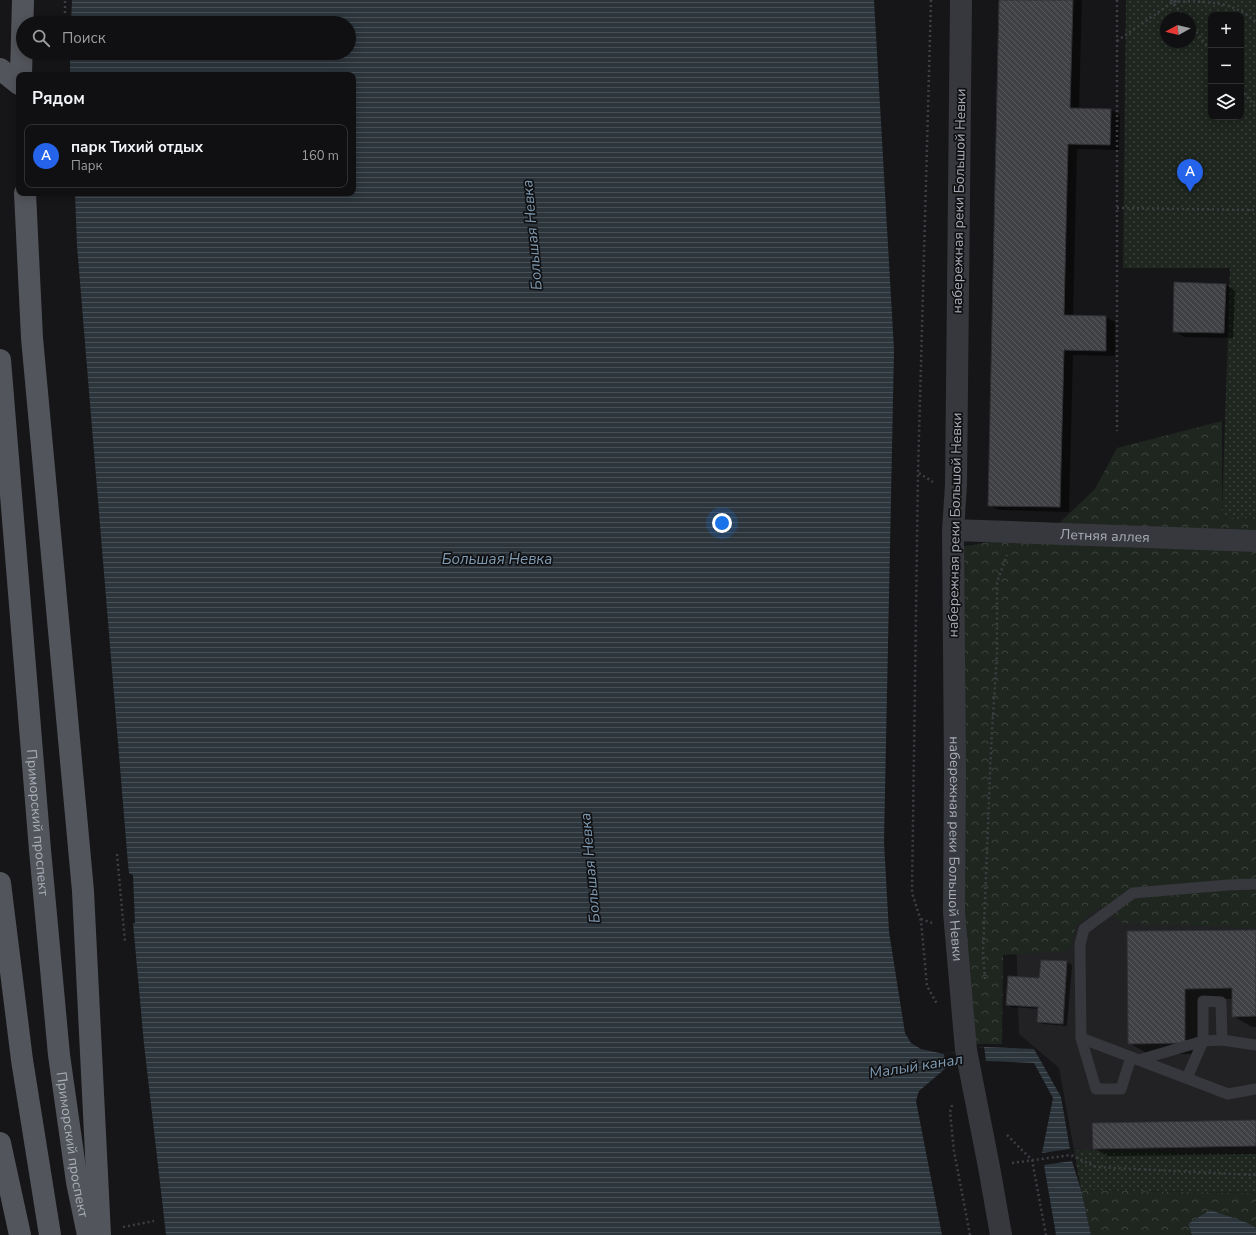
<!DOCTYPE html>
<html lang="ru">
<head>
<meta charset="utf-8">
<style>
  body { margin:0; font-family:"Nunito Sans",sans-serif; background:#1e1e20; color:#f1f3f6 }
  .controls { position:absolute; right:12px; top:12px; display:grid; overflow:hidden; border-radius:8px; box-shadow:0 2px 10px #0003 }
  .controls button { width:36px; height:36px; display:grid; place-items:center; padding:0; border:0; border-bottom:1px solid #303032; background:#101012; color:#f1f3f6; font:20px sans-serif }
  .compass { position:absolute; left:1160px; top:12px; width:36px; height:36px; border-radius:50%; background:#101012; box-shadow:0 2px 10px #0003; rotate:262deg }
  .you { position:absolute; left:722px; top:523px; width:14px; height:14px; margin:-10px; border:3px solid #fff; border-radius:50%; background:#1a73e8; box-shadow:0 0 0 6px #1a73e833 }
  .badge { display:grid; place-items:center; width:26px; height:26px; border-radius:50%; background:#2563eb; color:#fff; font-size:13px; font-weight:700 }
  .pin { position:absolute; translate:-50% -33px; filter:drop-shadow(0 1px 2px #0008) }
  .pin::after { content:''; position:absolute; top:21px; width:14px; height:12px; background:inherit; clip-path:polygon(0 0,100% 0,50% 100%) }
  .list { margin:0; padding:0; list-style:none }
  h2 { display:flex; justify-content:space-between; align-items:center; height:52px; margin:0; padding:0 16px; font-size:17px }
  h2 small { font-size:13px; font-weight:400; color:#9c9d9f }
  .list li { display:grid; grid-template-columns:26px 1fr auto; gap:12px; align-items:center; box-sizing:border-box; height:64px; margin:0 8px 8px; padding:0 8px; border:1px solid #303032; border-radius:8px }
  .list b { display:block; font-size:15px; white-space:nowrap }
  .list p { margin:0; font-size:13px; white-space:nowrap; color:#9c9d9f }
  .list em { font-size:13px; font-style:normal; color:#9c9d9f }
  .icon { flex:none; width:22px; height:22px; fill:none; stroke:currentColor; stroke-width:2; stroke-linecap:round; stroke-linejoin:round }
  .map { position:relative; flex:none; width:1256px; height:1235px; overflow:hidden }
  .search { position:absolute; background:#101012; box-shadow:0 2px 10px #0003; left:16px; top:16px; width:340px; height:44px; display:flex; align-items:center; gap:10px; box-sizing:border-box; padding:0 14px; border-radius:22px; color:#9c9d9f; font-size:15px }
  .panel { position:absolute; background:#101012; box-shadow:0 2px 10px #0003; left:16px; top:72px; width:340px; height:124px; border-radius:8px }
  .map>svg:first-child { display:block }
</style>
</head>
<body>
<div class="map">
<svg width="1256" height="1235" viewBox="0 0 1256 1235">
  <defs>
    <pattern id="forest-crowns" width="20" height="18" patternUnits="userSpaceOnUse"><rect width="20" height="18" fill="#1e261f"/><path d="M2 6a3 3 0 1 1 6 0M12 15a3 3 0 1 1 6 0" fill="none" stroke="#3c433d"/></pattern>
    <pattern id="park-dots" width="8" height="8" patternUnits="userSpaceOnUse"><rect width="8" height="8" fill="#1e261f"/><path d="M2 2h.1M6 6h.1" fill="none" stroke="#3c433d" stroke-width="1.8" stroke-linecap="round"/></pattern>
    <pattern id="water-rules" width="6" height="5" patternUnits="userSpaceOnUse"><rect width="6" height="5" fill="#2c353c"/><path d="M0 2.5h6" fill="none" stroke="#485056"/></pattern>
    <pattern id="building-back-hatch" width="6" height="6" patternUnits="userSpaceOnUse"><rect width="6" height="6" fill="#404145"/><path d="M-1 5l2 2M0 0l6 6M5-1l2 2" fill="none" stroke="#595a5e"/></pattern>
  </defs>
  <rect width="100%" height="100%" fill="#161618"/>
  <!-- built -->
  <path fill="#222225" d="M1005,570L1256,576V1154L1074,1150L1059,1068L1019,1034Z"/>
  <!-- forest -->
  <g fill="url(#forest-crowns)">
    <path d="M1222,421V517L1256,519V928L1123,923L1100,906L1076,926L1070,951L1003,955L1002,1044H969L963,885L961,547L1000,540L1055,527L1095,489L1117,448Z"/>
    <path d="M1081,1190L1256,1193V1228L1248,1223L1188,1224L1192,1235H1091Z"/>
  </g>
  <!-- park -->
  <g fill="url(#park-dots)" fill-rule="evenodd">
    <path d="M1126,0H1256V519L1222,517L1230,268H1123ZM1211,15H1241V117H1211ZM1166,18H1190V42H1166Z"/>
    <path d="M1074,1150L1256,1154V1193L1081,1190Z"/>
  </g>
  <!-- water -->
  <g fill="url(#water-rules)">
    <path d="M72,0H874L894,350L884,842L889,932L905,1033L911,1043L921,1049L944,1054L984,1047L1034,1049L1061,1097L1072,1161L1081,1190L1091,1235H1056L1042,1153L1053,1098L1034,1063L986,1061L946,1068L919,1091L916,1101L942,1235H166L144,1044L133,923H135L133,875L129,873L128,864L77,246L75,193H353V75H70V53H349V23H71Z"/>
    <path d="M1210,1210L1248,1223L1256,1228V1235H1192L1188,1224Z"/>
  </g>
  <!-- pier -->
  <g fill="#161618">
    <path d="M984,1047L986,1061L946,1068L944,1054Z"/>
    <path d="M1070,1149L1072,1161L1043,1165L1042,1153Z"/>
  </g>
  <!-- shadow -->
  <g fill="#0007">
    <path d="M1000,0H1082L1079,109L1111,110L1120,115L1119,150L1077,149L1073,316L1106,317L1115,322V356L1073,355L1069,512L998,510L989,505Z"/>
    <path d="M1225,285L1235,290L1233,338L1184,337L1174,331Z"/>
    <path d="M1256,931V1027H1252L1233,1016V999H1204V1054H1148L1129,1043L1128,932Z"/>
    <path d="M1042,961L1067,962L1072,965L1067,1026L1043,1024L1038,1022L1039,1009L1011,1007L1007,1004L1040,979Z"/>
    <path d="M1256,1121V1154L1108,1156L1094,1148Z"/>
  </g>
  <!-- building -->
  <g fill="url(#building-back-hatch)" stroke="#303034">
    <path d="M999,0H1073L1070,108L1111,109L1110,145L1068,144L1064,315L1106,316V351L1064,350L1060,507L988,506Z"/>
    <path d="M1174,282L1226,284L1224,333L1173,332Z"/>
    <path d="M1256,930V1016L1232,1017V988L1185,989V1043L1128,1044L1127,931Z"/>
    <path d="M1041,960L1067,961L1063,1024L1037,1022L1038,1007L1006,1005L1008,976L1039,978Z"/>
    <path d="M1256,1120V1146L1093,1149L1092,1123Z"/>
  </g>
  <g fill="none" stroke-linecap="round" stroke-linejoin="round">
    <!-- path -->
    <g stroke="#3d3f44" stroke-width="2.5" stroke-dasharray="2 3" stroke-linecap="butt">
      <path d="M931,0L918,473L912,893L921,921L927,986L937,1004"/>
      <path d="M1117,0V431"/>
      <path d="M1171,0L1185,18"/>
      <path d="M1173,2C1204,1 1232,0 1256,22"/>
      <path d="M65,23V0"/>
      <path d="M1190,24L1211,51"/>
      <path d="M1117,41L1173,2L1179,0"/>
      <path d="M1241,89L1256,108"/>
      <path d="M1117,208L1256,210"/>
      <path d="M919,473L933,482"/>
      <path d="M117,854L125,942"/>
      <path d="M921,919L932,923"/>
      <path d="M985,979L983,954L991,748L997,654V582L1007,555"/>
      <path d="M952,1105L950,1112L954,1151L970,1235"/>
      <path d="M1007,1135L1032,1160L1046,1235"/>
      <path d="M1012,1163L1071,1155L1096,1167L1256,1175"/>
      <path d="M123,1227L154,1221"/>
    </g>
    <!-- service -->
    <g stroke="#37383d" stroke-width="11">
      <path d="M1081,1038L1228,1094L1256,1089"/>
      <path d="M1131,1057L1121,1089H1096L1081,1038L1080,944L1084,929L1133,893L1228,885L1256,884"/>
      <path d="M1139,1060L1203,1041L1222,1040"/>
      <path d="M1187,1078L1203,1041V1001L1221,1002L1222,1040L1256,1045"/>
    </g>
    <!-- minor -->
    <g stroke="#37383d" stroke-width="22">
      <path id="s1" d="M961,0L956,485L953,530L955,768L954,912L966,1050L989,1167L1001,1235"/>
      <path id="s2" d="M953,530L1256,541"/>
    </g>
    <!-- primary -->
    <g stroke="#53555c" stroke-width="22">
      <path d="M0,69L19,84"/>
      <path d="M21,75L23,0"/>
      <path d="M25,193L32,338L83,891L100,1235"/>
      <path id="s3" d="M0,360L40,850L59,1055L77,1182L88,1235"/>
      <path d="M0,883L22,1060L50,1235"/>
      <path d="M0,1143L20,1235"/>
    </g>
  </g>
  <g text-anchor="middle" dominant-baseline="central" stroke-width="3.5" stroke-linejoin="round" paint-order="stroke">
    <!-- street labels -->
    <g font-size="14" fill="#a8adb8" stroke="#111113">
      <text transform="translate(959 201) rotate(-89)">набережная реки Большой Невки</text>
      <text transform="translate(955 525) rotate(-89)">набережная реки Большой Невки</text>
      <text stroke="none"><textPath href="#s2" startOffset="152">Летняя аллея</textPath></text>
      <text stroke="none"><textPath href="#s3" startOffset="464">Приморский проспект</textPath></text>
      <text stroke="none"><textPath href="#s1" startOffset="849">набережная реки Большой Невки</textPath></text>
      <text stroke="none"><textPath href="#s3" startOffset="788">Приморский проспект</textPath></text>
    </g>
    <!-- water labels -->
    <g font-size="15" font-style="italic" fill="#7f9bb3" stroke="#111113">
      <text transform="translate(532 235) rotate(-95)">Большая Невка</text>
      <text x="497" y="559">Большая Невка</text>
      <text transform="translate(590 868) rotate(-95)">Большая Невка</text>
      <text transform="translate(916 1066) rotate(-9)">Малый канал</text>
    </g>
  </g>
</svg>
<div class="controls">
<button>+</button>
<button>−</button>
<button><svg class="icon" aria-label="layers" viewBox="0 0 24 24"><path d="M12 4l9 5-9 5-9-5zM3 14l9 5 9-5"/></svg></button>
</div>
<svg class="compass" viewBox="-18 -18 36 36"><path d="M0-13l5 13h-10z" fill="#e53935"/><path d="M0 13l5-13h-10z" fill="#9c9d9f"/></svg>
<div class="you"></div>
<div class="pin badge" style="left:1190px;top:192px">A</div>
<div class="search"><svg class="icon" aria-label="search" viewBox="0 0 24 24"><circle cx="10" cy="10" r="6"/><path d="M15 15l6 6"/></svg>Поиск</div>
<section class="panel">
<h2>Рядом<small></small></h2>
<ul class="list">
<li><span class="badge">A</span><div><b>парк Тихий отдых</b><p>Парк</p></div><em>160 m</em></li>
</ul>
</section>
</div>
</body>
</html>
